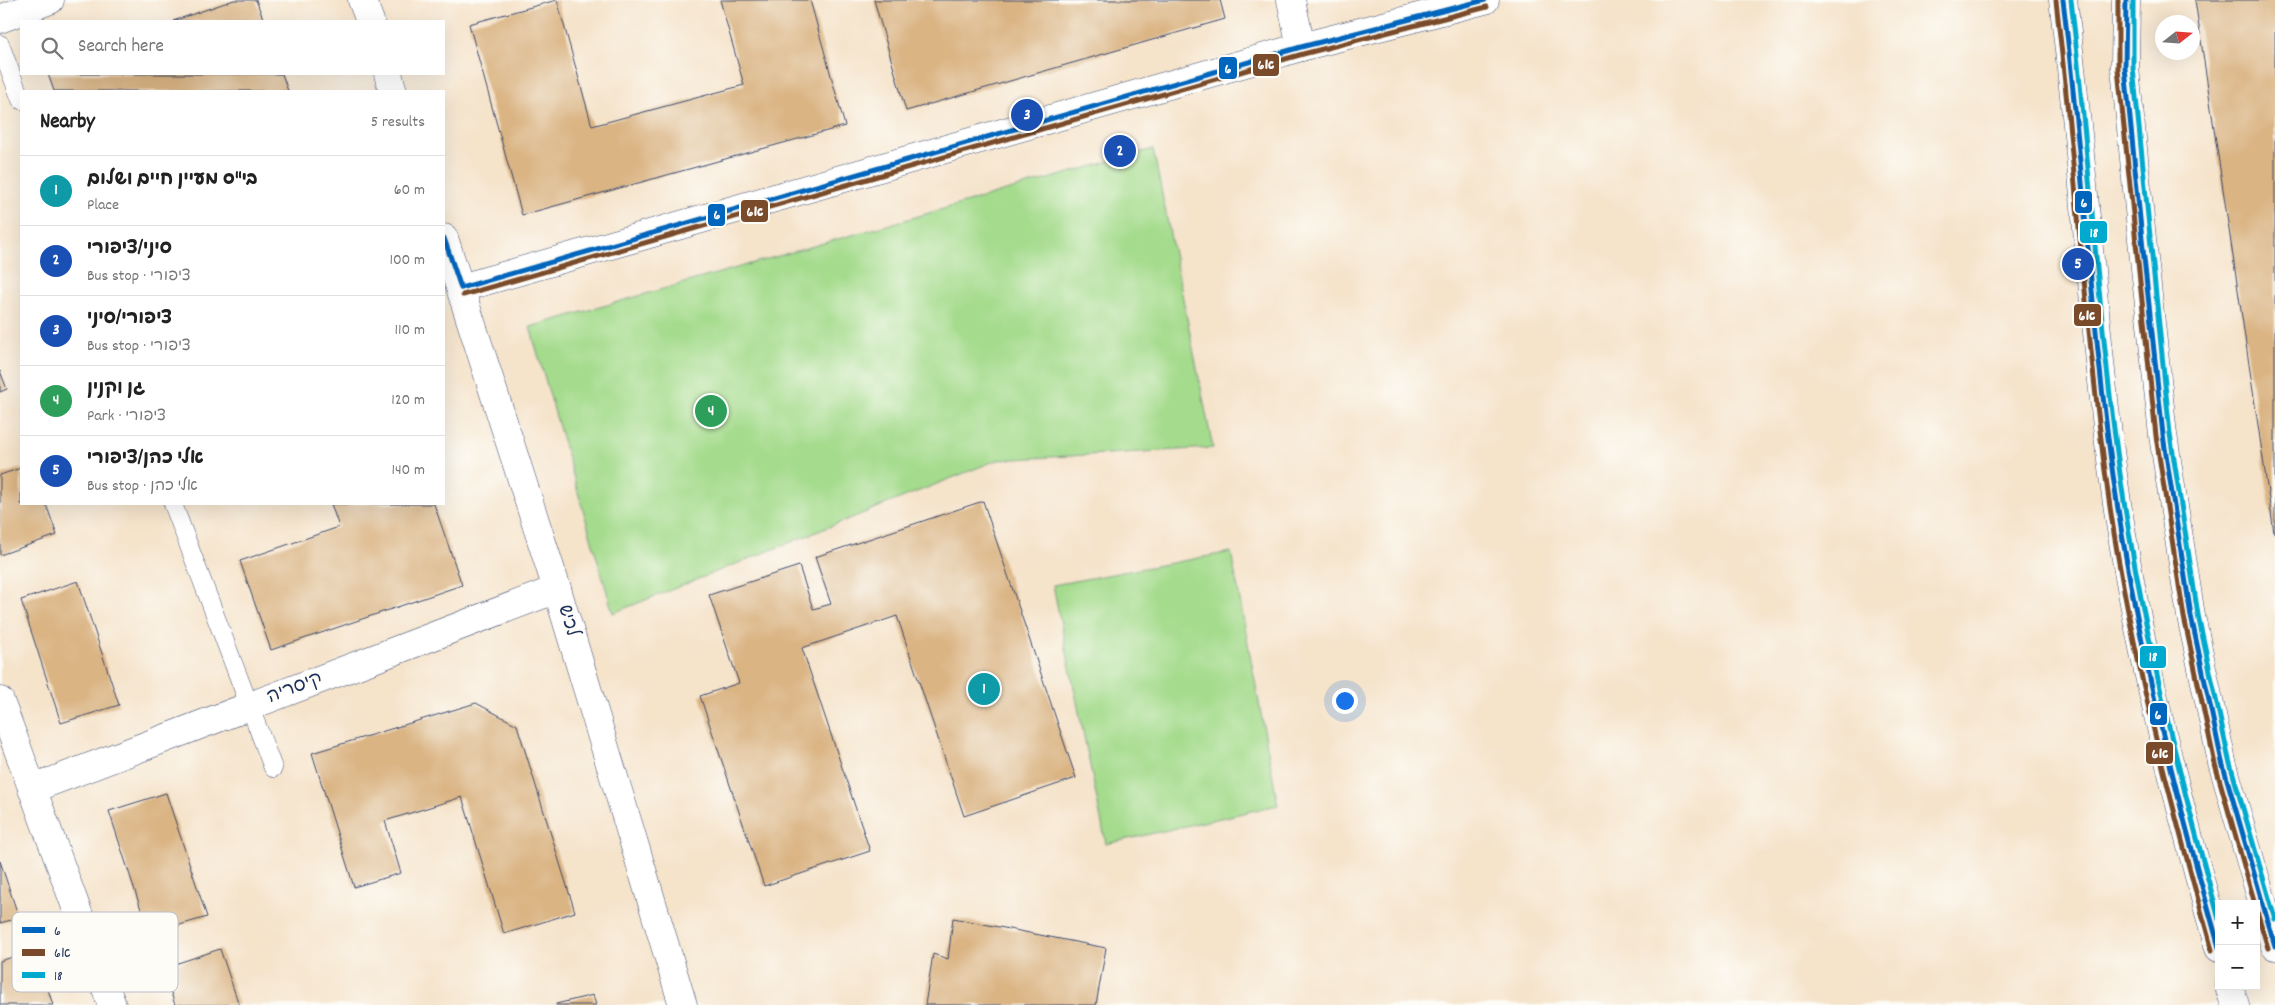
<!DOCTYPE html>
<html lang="en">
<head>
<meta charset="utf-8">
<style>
  body { margin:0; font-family:Dekko,"Playpen Sans Hebrew",sans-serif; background:#f6f6f6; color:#222 }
  .controls { position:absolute; right:15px; bottom:15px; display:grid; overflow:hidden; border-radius:0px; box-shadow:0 5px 20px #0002 }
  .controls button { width:45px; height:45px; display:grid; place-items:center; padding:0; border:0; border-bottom:1px solid #e0e0e0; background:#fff; color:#222; font:25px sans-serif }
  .compass { position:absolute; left:2155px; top:15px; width:45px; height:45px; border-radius:50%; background:#fff; box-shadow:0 5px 20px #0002; rotate:73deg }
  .you { position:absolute; left:1344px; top:700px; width:18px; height:18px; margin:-12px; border:4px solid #fff; border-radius:50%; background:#1a73e8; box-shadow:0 0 0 8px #1a73e833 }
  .badge { display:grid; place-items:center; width:32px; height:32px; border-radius:50%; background:#b45309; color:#fff; font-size:16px; font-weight:700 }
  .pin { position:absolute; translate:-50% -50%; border:2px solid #fff; box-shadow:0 1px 5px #0006 }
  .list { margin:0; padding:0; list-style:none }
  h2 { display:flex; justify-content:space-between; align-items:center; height:65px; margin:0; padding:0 20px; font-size:21px }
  h2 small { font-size:16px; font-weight:400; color:#767676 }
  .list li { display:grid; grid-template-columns:32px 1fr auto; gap:15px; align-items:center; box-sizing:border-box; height:70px; padding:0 20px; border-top:1px solid #e0e0e0 }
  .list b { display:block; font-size:19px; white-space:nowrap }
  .list p { margin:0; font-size:16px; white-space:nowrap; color:#767676 }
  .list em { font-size:16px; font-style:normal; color:#767676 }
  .icon { flex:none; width:28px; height:28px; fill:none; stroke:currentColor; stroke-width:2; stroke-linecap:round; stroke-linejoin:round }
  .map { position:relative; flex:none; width:2275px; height:1005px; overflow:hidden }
  .search { position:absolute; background:#fff; box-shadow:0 5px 20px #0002; left:20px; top:20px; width:425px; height:55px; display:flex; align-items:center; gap:12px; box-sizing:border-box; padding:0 18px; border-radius:0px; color:#767676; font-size:19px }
  .panel { position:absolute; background:#fff; box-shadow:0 5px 20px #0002; left:20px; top:90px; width:425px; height:415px; border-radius:0px }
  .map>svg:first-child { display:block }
</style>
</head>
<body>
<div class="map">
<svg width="2275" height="1005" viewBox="0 0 2275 1005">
  <rect width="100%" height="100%" fill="#fdfcf7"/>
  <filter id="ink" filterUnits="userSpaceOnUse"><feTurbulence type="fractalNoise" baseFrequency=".02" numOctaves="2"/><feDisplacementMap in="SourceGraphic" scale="10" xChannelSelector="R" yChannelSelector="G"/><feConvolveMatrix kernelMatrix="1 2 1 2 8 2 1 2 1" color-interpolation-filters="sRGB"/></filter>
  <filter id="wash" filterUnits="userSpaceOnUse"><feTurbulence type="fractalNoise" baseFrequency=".0096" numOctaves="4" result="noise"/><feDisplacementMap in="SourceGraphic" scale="20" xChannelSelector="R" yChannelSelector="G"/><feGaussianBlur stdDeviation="1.12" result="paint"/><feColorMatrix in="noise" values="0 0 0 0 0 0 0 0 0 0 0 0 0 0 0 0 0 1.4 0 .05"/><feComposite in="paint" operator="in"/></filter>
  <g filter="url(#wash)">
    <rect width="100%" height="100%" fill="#f5e3ca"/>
    <!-- green -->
    <g fill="#a4db8c" stroke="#608575">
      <path d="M1153,149L1213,448L997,460L613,613L530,327Z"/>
      <path d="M1231,552L1278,805L1106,844L1053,585Z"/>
    </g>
    <g id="blocks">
      <!-- building -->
      <g fill="#dab483">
        <path d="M234,0H256L264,21H173Z"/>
        <path d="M557,0L592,126L744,85L720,0H810L845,126L522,215L469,24Z"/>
        <path d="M874,0H1220L1225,19L906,111Z"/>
        <path d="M2195,0H2275V533H2274Z"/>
        <path d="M48,74H282L288,91H54Z"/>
        <path d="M0,371L7,389L0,392Z"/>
        <path d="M21,468V504H46L57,535L0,555V475Z"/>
        <path d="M983,501L1076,778L964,816L897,616L802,648L870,851L764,886L700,696L739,683L709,595L799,566L813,609L831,604L815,557Z"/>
        <path d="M331,504H434L462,585L271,650L240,561L339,527Z"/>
        <path d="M78,581L119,705L61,723L21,600Z"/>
        <path d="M476,703L517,725L575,912L504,934L462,797L385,821L401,873L354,887L312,753Z"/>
        <path d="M166,793L207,917L149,934L109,811Z"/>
        <path d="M0,861L19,918L0,923Z"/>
        <path d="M953,918L1106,948L1096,1005H925L933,954L948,959Z"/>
        <path d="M220,949L239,1005H175L163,968Z"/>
        <path d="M35,950L53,1005H0V961Z"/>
        <path d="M593,995L596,1005H556V1004Z"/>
      </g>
    </g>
  </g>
  <g filter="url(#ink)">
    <use href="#blocks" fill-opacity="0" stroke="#3c4a6e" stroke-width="1"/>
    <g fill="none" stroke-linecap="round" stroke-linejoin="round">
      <!-- service casing -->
      <g stroke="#3c4a6e" stroke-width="19">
        <g id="service">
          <path d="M0,44L21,100"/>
          <path d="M173,504L273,768"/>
        </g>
      </g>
      <!-- minor casing -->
      <g stroke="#3c4a6e" stroke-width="29">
        <g id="minor">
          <path d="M362,0L370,21"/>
          <path d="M1291,0L1301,47"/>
          <path d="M0,19L50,0"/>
          <path d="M388,74L393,91"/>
          <path d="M444,238L557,589L683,1005"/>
          <path d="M461,288L1301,47L1485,0"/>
          <path d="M0,701L112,1005"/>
          <path d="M32,789L557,589"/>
        </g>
      </g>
      <!-- tertiary casing -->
      <g stroke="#3c4a6e" stroke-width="29">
        <g id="tertiary">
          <path d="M2063,0C2082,147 2091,295 2109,443C2129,614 2172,782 2219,948"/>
          <path d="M2126,0L2125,68L2143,249L2163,435L2191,616L2222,762L2275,946"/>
          <path d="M2229,986L2235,1005"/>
        </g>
      </g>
      <!-- service -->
      <use href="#service" stroke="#fff" stroke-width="18"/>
      <!-- minor -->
      <use href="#minor" stroke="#fff" stroke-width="28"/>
      <!-- tertiary -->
      <use href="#tertiary" stroke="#fff" stroke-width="28"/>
      <!-- bus-1 casing -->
      <g stroke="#fdfcf7" stroke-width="9">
        <g id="bus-1">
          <path d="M2063,0C2084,169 2092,341 2118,509C2141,658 2178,803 2219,947"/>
          <path d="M2126,0L2125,68L2143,249L2163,435L2191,616L2222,762L2275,946"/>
          <path d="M444,238L461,288"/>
          <path d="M461,288L1301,47L1485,0"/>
        </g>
      </g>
      <!-- bus-2 casing -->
      <g stroke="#fdfcf7" stroke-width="9">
        <g id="bus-2">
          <path d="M2118,0V69L2156,436L2184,617L2215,764L2255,904"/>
          <path d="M2056,1C2076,169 2086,339 2110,507C2132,657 2171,804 2212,950"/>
          <path d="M463,295L1303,54L1487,7"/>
          <path d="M2256,908L2268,948"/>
        </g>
      </g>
      <!-- bus-3 casing -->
      <g stroke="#fdfcf7" stroke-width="9">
        <g id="bus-3">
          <path d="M2071,0C2091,169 2099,340 2125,508C2147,647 2181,784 2219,919"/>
          <path d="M2133,0V68L2170,434L2198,615L2229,760L2275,919"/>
        </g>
      </g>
      <!-- bus-1 -->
      <use href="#bus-1" stroke="#0065bd" stroke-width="5"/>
      <!-- bus-2 -->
      <use href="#bus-2" stroke="#7a4b2a" stroke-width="5"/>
      <!-- bus-3 -->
      <use href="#bus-3" stroke="#00a9ce" stroke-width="5"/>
    </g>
  </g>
  <g text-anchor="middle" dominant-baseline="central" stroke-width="4" stroke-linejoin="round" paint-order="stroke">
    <!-- street labels -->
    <g font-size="19" fill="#1b2f5e" stroke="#fdfcf7">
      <text transform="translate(567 621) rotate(73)">לכיש</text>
      <text transform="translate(295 689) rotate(-21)">קיסריה</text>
    </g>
  </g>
  <!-- legend -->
  <rect x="12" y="912" width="166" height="80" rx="8" fill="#fdfcf7" stroke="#b9bec9" stroke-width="1"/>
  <rect x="22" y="927" width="23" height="6" fill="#0065bd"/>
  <rect x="22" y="949" width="23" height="7" fill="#7a4b2a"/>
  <rect x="22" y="972" width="23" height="6" fill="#00a9ce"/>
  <g font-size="14" fill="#1b2f5e">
    <text x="54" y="935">6</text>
    <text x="54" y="957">6א</text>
    <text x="54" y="980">18</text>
  </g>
  <g stroke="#fdfcf7" stroke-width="2">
    <rect x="1252" y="53" width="28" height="24" rx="5" fill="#7a4b2a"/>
    <rect x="1218" y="56" width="20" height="24" rx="5" fill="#0065bd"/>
    <rect x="2074" y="190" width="19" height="24" rx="5" fill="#0065bd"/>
    <rect x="740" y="199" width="29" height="24" rx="5" fill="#7a4b2a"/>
    <rect x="707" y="203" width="19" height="24" rx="5" fill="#0065bd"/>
    <rect x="2079" y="220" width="29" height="24" rx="5" fill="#00a9ce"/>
    <rect x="2073" y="303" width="29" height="24" rx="5" fill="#7a4b2a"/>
    <rect x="2139" y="645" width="28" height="24" rx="5" fill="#00a9ce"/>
    <rect x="2149" y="702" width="19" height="24" rx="5" fill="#0065bd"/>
    <rect x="2145" y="741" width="29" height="24" rx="5" fill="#7a4b2a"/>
  </g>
  <g font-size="14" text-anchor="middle" font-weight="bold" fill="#fff">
    <text x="1266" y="69">6א</text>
    <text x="1228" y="73">6</text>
    <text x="2084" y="207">6</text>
    <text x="755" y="216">6א</text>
    <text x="717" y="219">6</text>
    <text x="2094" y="237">18</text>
    <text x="2087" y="320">6א</text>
    <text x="2153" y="661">18</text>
    <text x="2158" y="719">6</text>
    <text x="2160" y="758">6א</text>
  </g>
</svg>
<div class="controls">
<button>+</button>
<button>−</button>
</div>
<svg class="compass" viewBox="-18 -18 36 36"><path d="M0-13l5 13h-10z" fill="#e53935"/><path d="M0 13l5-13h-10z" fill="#767676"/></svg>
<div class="you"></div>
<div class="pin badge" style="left:984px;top:689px;background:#0f9aa8">1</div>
<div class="pin badge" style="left:1120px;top:151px;background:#1a4fb4">2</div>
<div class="pin badge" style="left:1027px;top:115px;background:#1a4fb4">3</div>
<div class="pin badge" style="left:711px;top:411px;background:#2e9e5b">4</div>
<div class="pin badge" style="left:2078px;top:264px;background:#1a4fb4">5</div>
<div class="search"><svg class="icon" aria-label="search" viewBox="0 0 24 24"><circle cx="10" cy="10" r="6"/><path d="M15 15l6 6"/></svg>Search here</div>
<section class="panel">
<h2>Nearby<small>5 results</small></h2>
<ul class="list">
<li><span class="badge" style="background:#0f9aa8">1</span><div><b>בי&quot;ס מעיין חיים ושלום</b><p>Place</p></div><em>60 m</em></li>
<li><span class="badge" style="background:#1a4fb4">2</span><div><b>סיני/ציפורי</b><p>Bus stop · ציפורי</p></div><em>100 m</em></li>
<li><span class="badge" style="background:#1a4fb4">3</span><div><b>ציפורי/סיני</b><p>Bus stop · ציפורי</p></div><em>110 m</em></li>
<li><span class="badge" style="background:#2e9e5b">4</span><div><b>גן וקנין</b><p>Park · ציפורי</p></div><em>120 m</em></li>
<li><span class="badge" style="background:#1a4fb4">5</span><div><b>אלי כהן/ציפורי</b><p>Bus stop · אלי כהן</p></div><em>140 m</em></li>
</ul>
</section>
</div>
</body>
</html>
